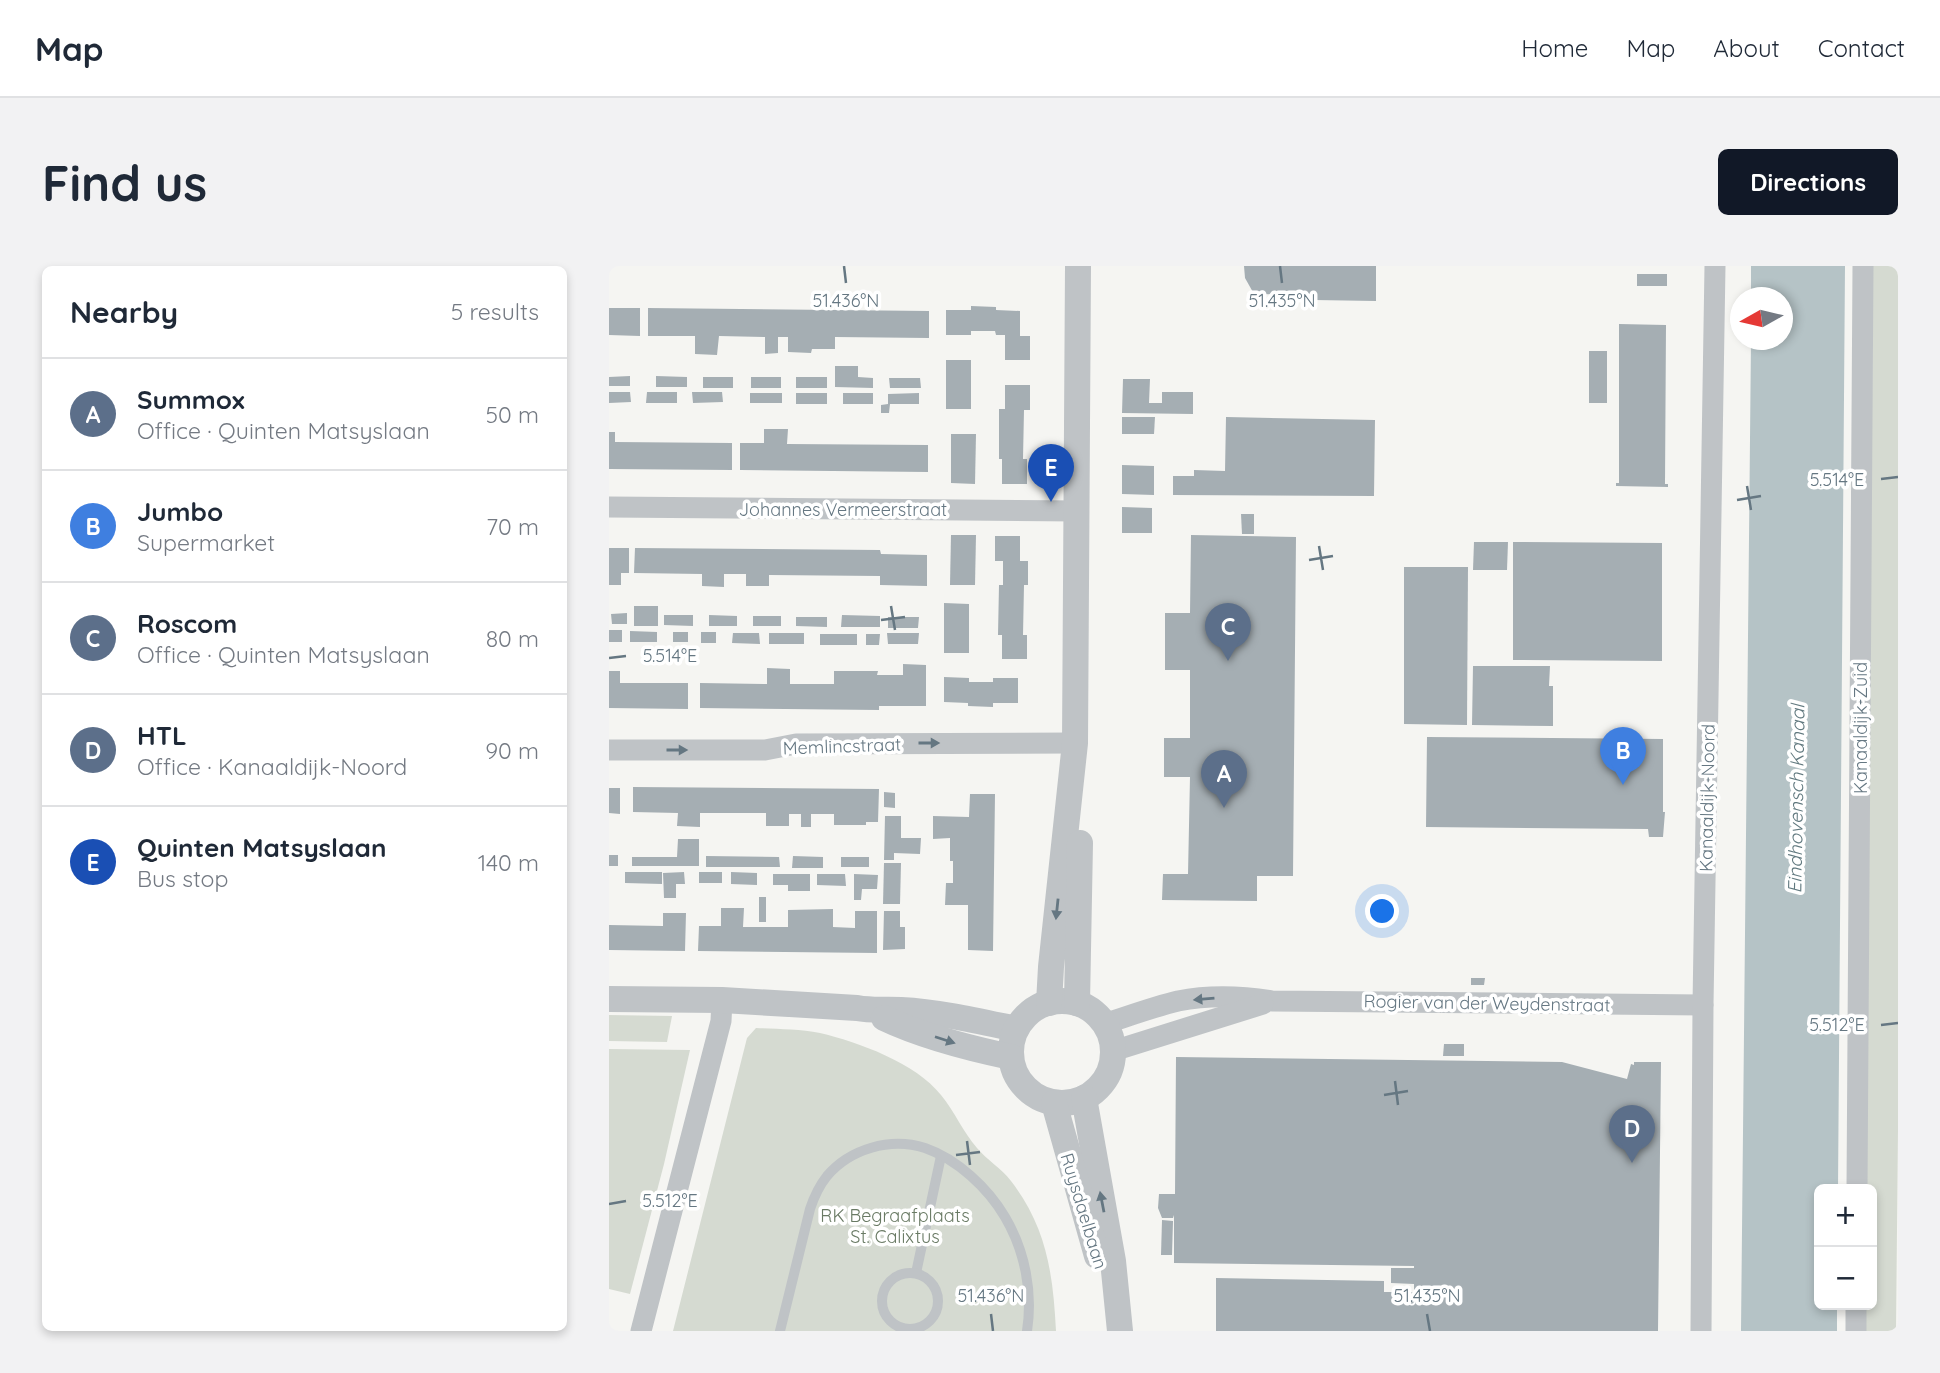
<!DOCTYPE html>
<html lang="en">
<head>
<meta charset="utf-8">
<style>
  body { margin:0; font-family:Quicksand,sans-serif; background:#f2f2f3; color:#1f2937 }
  .controls { position:absolute; right:21px; bottom:21px; display:grid; overflow:hidden; border-radius:10px; box-shadow:0 4px 10px #0003 }
  .controls button { width:63px; height:63px; display:grid; place-items:center; padding:0; border:0; border-bottom:2px solid #e0e1e3; background:#fff; color:#1f2937; font:35px sans-serif }
  .compass { position:absolute; left:1121px; top:21px; width:63px; height:63px; border-radius:50%; background:#fff; box-shadow:0 4px 10px #0003; rotate:262deg }
  .you { position:absolute; left:774px; top:646px; width:24px; height:24px; margin:-18px; border:5px solid #fff; border-radius:50%; background:#1a73e8; box-shadow:0 0 0 10px #1a73e833 }
  .badge { display:grid; place-items:center; width:46px; height:46px; border-radius:50%; background:#111827; color:#fff; font-size:23px; font-weight:700 }
  .pin { position:absolute; translate:-50% -58px; filter:drop-shadow(0 2px 4px #0008) }
  .pin::after { content:''; position:absolute; top:37px; width:24px; height:21px; background:inherit; clip-path:polygon(0 0,100% 0,50% 100%) }
  .list { margin:0; padding:0; list-style:none }
  h2 { display:flex; justify-content:space-between; align-items:center; height:91px; margin:0; padding:0 28px; font-size:30px }
  h2 small { font-size:23px; font-weight:400; color:#747a83 }
  .list li { display:grid; grid-template-columns:46px 1fr auto; gap:21px; align-items:center; box-sizing:border-box; height:112px; padding:0 28px; border-top:2px solid #e0e1e3 }
  .list b { display:block; font-size:26px; white-space:nowrap }
  .list p { margin:0; font-size:23px; white-space:nowrap; color:#747a83 }
  .list em { font-size:23px; font-style:normal; color:#747a83 }
  .map { position:relative; flex:none; width:1289px; height:1065px; overflow:hidden; border-radius:10px }
  header { display:flex; align-items:center; gap:42px; box-sizing:border-box; height:98px; padding:0 35px; background:#fff; border-bottom:2px solid #e0e1e3 }
  header strong { font-size:33px }
  nav { display:flex; gap:38px; margin-inline-start:auto; font-size:24px }
  .intro { display:flex; align-items:center; justify-content:space-between; box-sizing:border-box; height:168px; padding:0 42px }
  h1 { margin:0; font-size:49px }
  .button { padding:18px 32px; border-radius:10px; background:#111827; color:#fff; font-size:24px; font-weight:700 }
  main { display:flex; gap:42px; padding:0 42px }
  aside { flex:1; background:#fff; border-radius:10px; box-shadow:0 4px 10px #0003 }
  .map>svg:first-child { display:block }
</style>
</head>
<body>
<header>
<strong>Map</strong>
<nav><a>Home</a><a>Map</a><a>About</a><a>Contact</a></nav>
</header>
<div class="intro"><h1>Find us</h1><a class="button">Directions</a></div>
<main>
<aside>
<h2>Nearby<small>5 results</small></h2>
<ul class="list">
<li><span class="badge" style="background:#5c6f8a">A</span><div><b>Summox</b><p>Office · Quinten Matsyslaan</p></div><em>50 m</em></li>
<li><span class="badge" style="background:#3f7fe0">B</span><div><b>Jumbo</b><p>Supermarket</p></div><em>70 m</em></li>
<li><span class="badge" style="background:#5c6f8a">C</span><div><b>Roscom</b><p>Office · Quinten Matsyslaan</p></div><em>80 m</em></li>
<li><span class="badge" style="background:#5c6f8a">D</span><div><b>HTL</b><p>Office · Kanaaldijk-Noord</p></div><em>90 m</em></li>
<li><span class="badge" style="background:#1a4fb4">E</span><div><b>Quinten Matsyslaan</b><p>Bus stop</p></div><em>140 m</em></li>
</ul>
</aside>
<div class="map">
<svg width="1289" height="1065" viewBox="0 0 1289 1065">
  <rect width="100%" height="100%" fill="#f5f5f2"/>
  <!-- green -->
  <g fill="#d5dad1">
    <path d="M1264,0H1289V864L1287,1065H1256V1039H1263V923H1257Z"/>
    <path d="M0,749L63,750L58,776L0,775Z"/>
    <path d="M147,762C168,763 190,763 211,767C249,776 307,797 332,829C346,846 354,866 368,882C378,894 392,902 402,915C438,962 444,1008 447,1065H64L138,772Z"/>
    <path d="M0,783L81,784L55,898L21,1028L0,1023Z"/>
  </g>
  <!-- water -->
  <path fill="#b5c3c6" d="M1142,0H1236L1229,923H1210V1039H1228V1065H1132L1142,74H1174V32L1142,31Z"/>
  <!-- building -->
  <g fill="#a5aeb3">
    <path d="M635,0H767V35L705,34V29L645,28L636,12Z"/>
    <rect x="1028" y="8" width="30" height="12"/>
    <path d="M362,40L387,41V44L411,45V70H421V94H396V69H387L386,65H362V69H337V44H362Z"/>
    <path d="M0,42H31V70L0,69Z"/>
    <path d="M39,42L320,45V72L226,71V83H203L202,87L179,86V71H169V87L156,88V71L110,70L108,89L86,88V70H39Z"/>
    <path d="M1010,58L1057,59L1056,218H1059V221L1007,220V217H1010Z"/>
    <rect x="980" y="85" width="18" height="52"/>
    <rect x="337" y="94" width="25" height="49"/>
    <path d="M226,100H249V111L264,112V122L226,121Z"/>
    <path d="M21,110V120H0V111Z"/>
    <path d="M47,110L78,111V121H47Z"/>
    <rect x="94" y="111" width="30" height="11"/>
    <rect x="142" y="111" width="30" height="11"/>
    <rect x="187" y="111" width="31" height="11"/>
    <path d="M280,112H311L312,122H281Z"/>
    <path d="M514,113H541L540,137H553V126H584V148L513,147Z"/>
    <path d="M396,119H421V144H415L414,193H418V218H393V193H390V143H396Z"/>
    <path d="M0,126H21L22,136L0,137Z"/>
    <path d="M38,126H68V137H37Z"/>
    <path d="M83,126H113L114,136L84,137Z"/>
    <rect x="141" y="127" width="32" height="10"/>
    <rect x="187" y="127" width="31" height="11"/>
    <rect x="234" y="127" width="30" height="11"/>
    <path d="M310,127V138H281L280,147H272V139L279,138V128Z"/>
    <path d="M513,151H546L545,168H513Z"/>
    <path d="M617,151L766,154L765,230L564,229V210H585V204L616,205Z"/>
    <path d="M155,163H179L178,178L319,179V206L131,204V177H155Z"/>
    <path d="M0,166H6V176L123,177V204L0,203Z"/>
    <path d="M342,168H367L366,218L342,217Z"/>
    <path d="M513,199L545,200V229L513,228Z"/>
    <path d="M513,241L543,242V267H513Z"/>
    <path d="M632,248H645V268H633Z"/>
    <path d="M342,269H367L366,319H341Z"/>
    <path d="M582,269L687,271L684,610H648V635L553,634L554,608H579L581,511H555V472H581V404H556V347H581Z"/>
    <path d="M386,270H411V295H419V319H415L414,369H418V393H393V369H389L390,319H394V295H386Z"/>
    <path d="M865,276H899L898,304H864Z"/>
    <path d="M904,276L1053,277V395L904,394Z"/>
    <path d="M0,282H20V307H12V319H0Z"/>
    <path d="M26,282L271,284L272,288L318,289V320L271,319V310L160,309V320H137V308H115V321L93,320V308L25,307Z"/>
    <path d="M795,301H859L858,459L795,458Z"/>
    <path d="M335,337L360,338V387H335Z"/>
    <rect x="25" y="340" width="24" height="20"/>
    <path d="M18,347V358H3L2,348Z"/>
    <path d="M55,349H84V360L55,359Z"/>
    <path d="M100,349L128,350V360H100Z"/>
    <path d="M233,349L271,350V361H232Z"/>
    <rect x="144" y="350" width="28" height="10"/>
    <path d="M187,351H218V361L187,360Z"/>
    <path d="M279,351H310L309,362H279Z"/>
    <rect x="0" y="364" width="13" height="12"/>
    <path d="M21,365L48,366V376H21Z"/>
    <rect x="64" y="366" width="15" height="10"/>
    <rect x="92" y="366" width="15" height="11"/>
    <path d="M124,367H150L151,378L123,377Z"/>
    <rect x="160" y="367" width="35" height="11"/>
    <path d="M278,367H310L309,378H279Z"/>
    <rect x="211" y="368" width="37" height="11"/>
    <path d="M257,368H271L270,379H257Z"/>
    <path d="M294,398L317,399V440H270V444L91,442V417L158,418V402L181,403V418H225V405H269L268,409H294Z"/>
    <path d="M864,400H941L940,420H944V460L863,459Z"/>
    <path d="M0,405H11V417H79V443L0,442Z"/>
    <path d="M335,411L360,412V416H384V412H409V437H384V441L359,440V437L335,436Z"/>
    <path d="M818,471L1054,473V546H1056L1054,571H1040L1039,563L817,561Z"/>
    <path d="M24,521L270,523L269,556H257V559H225V548H202V561H192V548H180V560H157V547H91V561L68,560L69,547L24,546Z"/>
    <path d="M0,522H11V548L0,547Z"/>
    <path d="M275,526L286,527V542L275,541Z"/>
    <path d="M361,528H386L384,685L359,684V639H336L337,617H344V595H341V572L324,573V550L360,551Z"/>
    <path d="M276,550H292V572H312L311,588L285,587V594H275Z"/>
    <path d="M69,573H90V600H23V591H68Z"/>
    <rect x="0" y="589" width="9" height="11"/>
    <path d="M97,590L170,591L171,601H97Z"/>
    <path d="M184,590L214,591V602H183Z"/>
    <rect x="232" y="591" width="28" height="10"/>
    <path d="M275,597H292L291,638H274Z"/>
    <path d="M16,606H53V618L16,617Z"/>
    <path d="M75,606L76,618H67V632H55L54,607Z"/>
    <rect x="90" y="606" width="23" height="11"/>
    <path d="M122,606L148,607V619L122,618Z"/>
    <path d="M164,608H201V625H179V619H164Z"/>
    <path d="M208,608H236L237,620L208,619Z"/>
    <path d="M245,608L269,609L268,623H253L252,634H245Z"/>
    <rect x="150" y="631" width="7" height="25"/>
    <path d="M112,642H135L134,661H179V644L224,643V661L246,662V645H268V687L89,685L90,660H112Z"/>
    <path d="M275,645H291V661H296V683L274,684Z"/>
    <path d="M54,647H77L76,685L0,684V659L54,660Z"/>
    <path d="M862,712H876L875,719H862Z"/>
    <path d="M835,778H855V790H834Z"/>
    <path d="M567,791L953,796L1018,813L1022,798L1025,799V796H1052L1049,1065H607V1012L775,1015V1026H805V1018L782,1017V1002H805V1000L565,997V949L564,952H553L549,942L550,928H566Z"/>
    <path d="M553,954L564,955L563,989H552Z"/>
  </g>
  <g fill="none" stroke-linecap="round" stroke-linejoin="round">
    <!-- service -->
    <g stroke="#bfc3c6" stroke-width="10">
      <path d="M307,1007L332,890"/>
      <circle cx="301" cy="1035" r="28"/>
      <path d="M171,1065L201,943C205,931 210,920 218,910C241,883 281,871 316,882C348,893 379,922 396,951C416,985 424,1026 418,1065"/>
    </g>
    <!-- minor -->
    <g stroke="#bfc3c6" stroke-width="21">
      <path d="M0,241L468,245"/>
      <path d="M0,484H156L187,478L466,477"/>
      <path d="M495,758C520,750 544,741 569,735C599,729 633,730 663,735L1094,739"/>
      <path d="M504,785L654,738"/>
      <path d="M1248,923L1254,0"/>
      <path d="M32,1065L112,755L113,734"/>
      <path d="M1092,1065L1094,739L1106,0"/>
      <path d="M1247,1065V1039"/>
    </g>
    <!-- tertiary -->
    <g stroke="#bfc3c6" stroke-width="26">
      <path d="M0,733L113,734L248,742C263,745 277,743 292,744C331,746 369,755 407,763"/>
      <circle cx="453" cy="786" r="51"/>
      <path d="M440,737L442,701L466,477L469,0"/>
      <path d="M468,737L471,577"/>
      <path d="M275,752C315,771 359,782 402,791"/>
      <path d="M475,832L504,995L511,1065"/>
      <path d="M445,837L488,990"/>
    </g>
  </g>
  <!-- one-way arrows -->
  <defs><path id="oneway-solid" d="M-6-.8H1V-3.2L6.5 0L1 3.2V.8H-6Z" transform="scale(1.75)"/></defs>
  <g fill="#657782">
    <use href="#oneway-solid" transform="translate(320 477)"/>
    <use href="#oneway-solid" transform="translate(68 484)"/>
    <use href="#oneway-solid" transform="translate(448 643) rotate(96)"/>
    <use href="#oneway-solid" transform="translate(595 733) rotate(175)"/>
    <use href="#oneway-solid" transform="translate(336 774) rotate(18)"/>
    <use href="#oneway-solid" transform="translate(493 936) rotate(-101)"/>
  </g>
  <!-- ticks -->
  <path fill="none" stroke="#657782" stroke-width="2.5" d="M235,0L237,17M671,0L673,17M1272,213L1289,211M1138,220L1142,244M1128,234L1152,230M710,280L714,304M700,294L724,290M282,340L286,364M272,354L296,351M0,392L17,390M1272,759L1289,757M786,815L789,839M775,829L799,825M358,875L361,899M347,889L371,886M0,938L17,935M382,1048L384,1065M818,1048L821,1065"/>
  <g text-anchor="middle" dominant-baseline="central" stroke-width="7" stroke-linejoin="round" paint-order="stroke">
    <!-- street labels -->
    <g font-size="18" fill="#657782" stroke="#fff">
      <text x="234" y="243">Johannes Vermeerstraat</text>
      <text transform="translate(1251 462) rotate(-90)">Kanaaldijk-Zuid</text>
      <text transform="translate(233 480) rotate(-2)">Memlincstraat</text>
      <text transform="translate(1098 532) rotate(-89)">Kanaaldijk-Noord</text>
      <text transform="translate(878 737) rotate(1)">Rogier van der Weydenstraat</text>
      <text transform="translate(475 945) rotate(73)">Ruysdaelbaan</text>
    </g>
    <!-- park labels -->
    <g font-size="18" fill="#697a64" stroke="#fff">
      <text x="286" y="949">RK Begraafplaats<tspan x="286" dy="21">St. Calixtus</tspan></text>
    </g>
    <!-- water labels -->
    <g font-size="19" font-style="italic" fill="#61797f" stroke="#fff">
      <text transform="translate(1187 533) rotate(-89)">Eindhovensch Kanaal</text>
    </g>
  </g>
  <g font-size="18" text-anchor="middle" fill="#657782" stroke="#fff" stroke-width="7" stroke-linejoin="round" paint-order="stroke">
    <text x="237" y="41">51.436°N</text>
    <text x="673" y="41">51.435°N</text>
    <text x="1228" y="220">5.514°E</text>
    <text x="61" y="396">5.514°E</text>
    <text x="1228" y="765">5.512°E</text>
    <text x="61" y="941">5.512°E</text>
    <text x="382" y="1036">51.436°N</text>
    <text x="818" y="1036">51.435°N</text>
  </g>
</svg>
<div class="controls">
<button>+</button>
<button>−</button>
</div>
<svg class="compass" viewBox="-18 -18 36 36"><path d="M0-13l5 13h-10z" fill="#e53935"/><path d="M0 13l5-13h-10z" fill="#747a83"/></svg>
<div class="you"></div>
<div class="pin badge" style="left:615px;top:542px;background:#5c6f8a">A</div>
<div class="pin badge" style="left:1014px;top:519px;background:#3f7fe0">B</div>
<div class="pin badge" style="left:619px;top:395px;background:#5c6f8a">C</div>
<div class="pin badge" style="left:1023px;top:897px;background:#5c6f8a">D</div>
<div class="pin badge" style="left:442px;top:236px;background:#1a4fb4">E</div>
</div>
</main>
</body>
</html>
